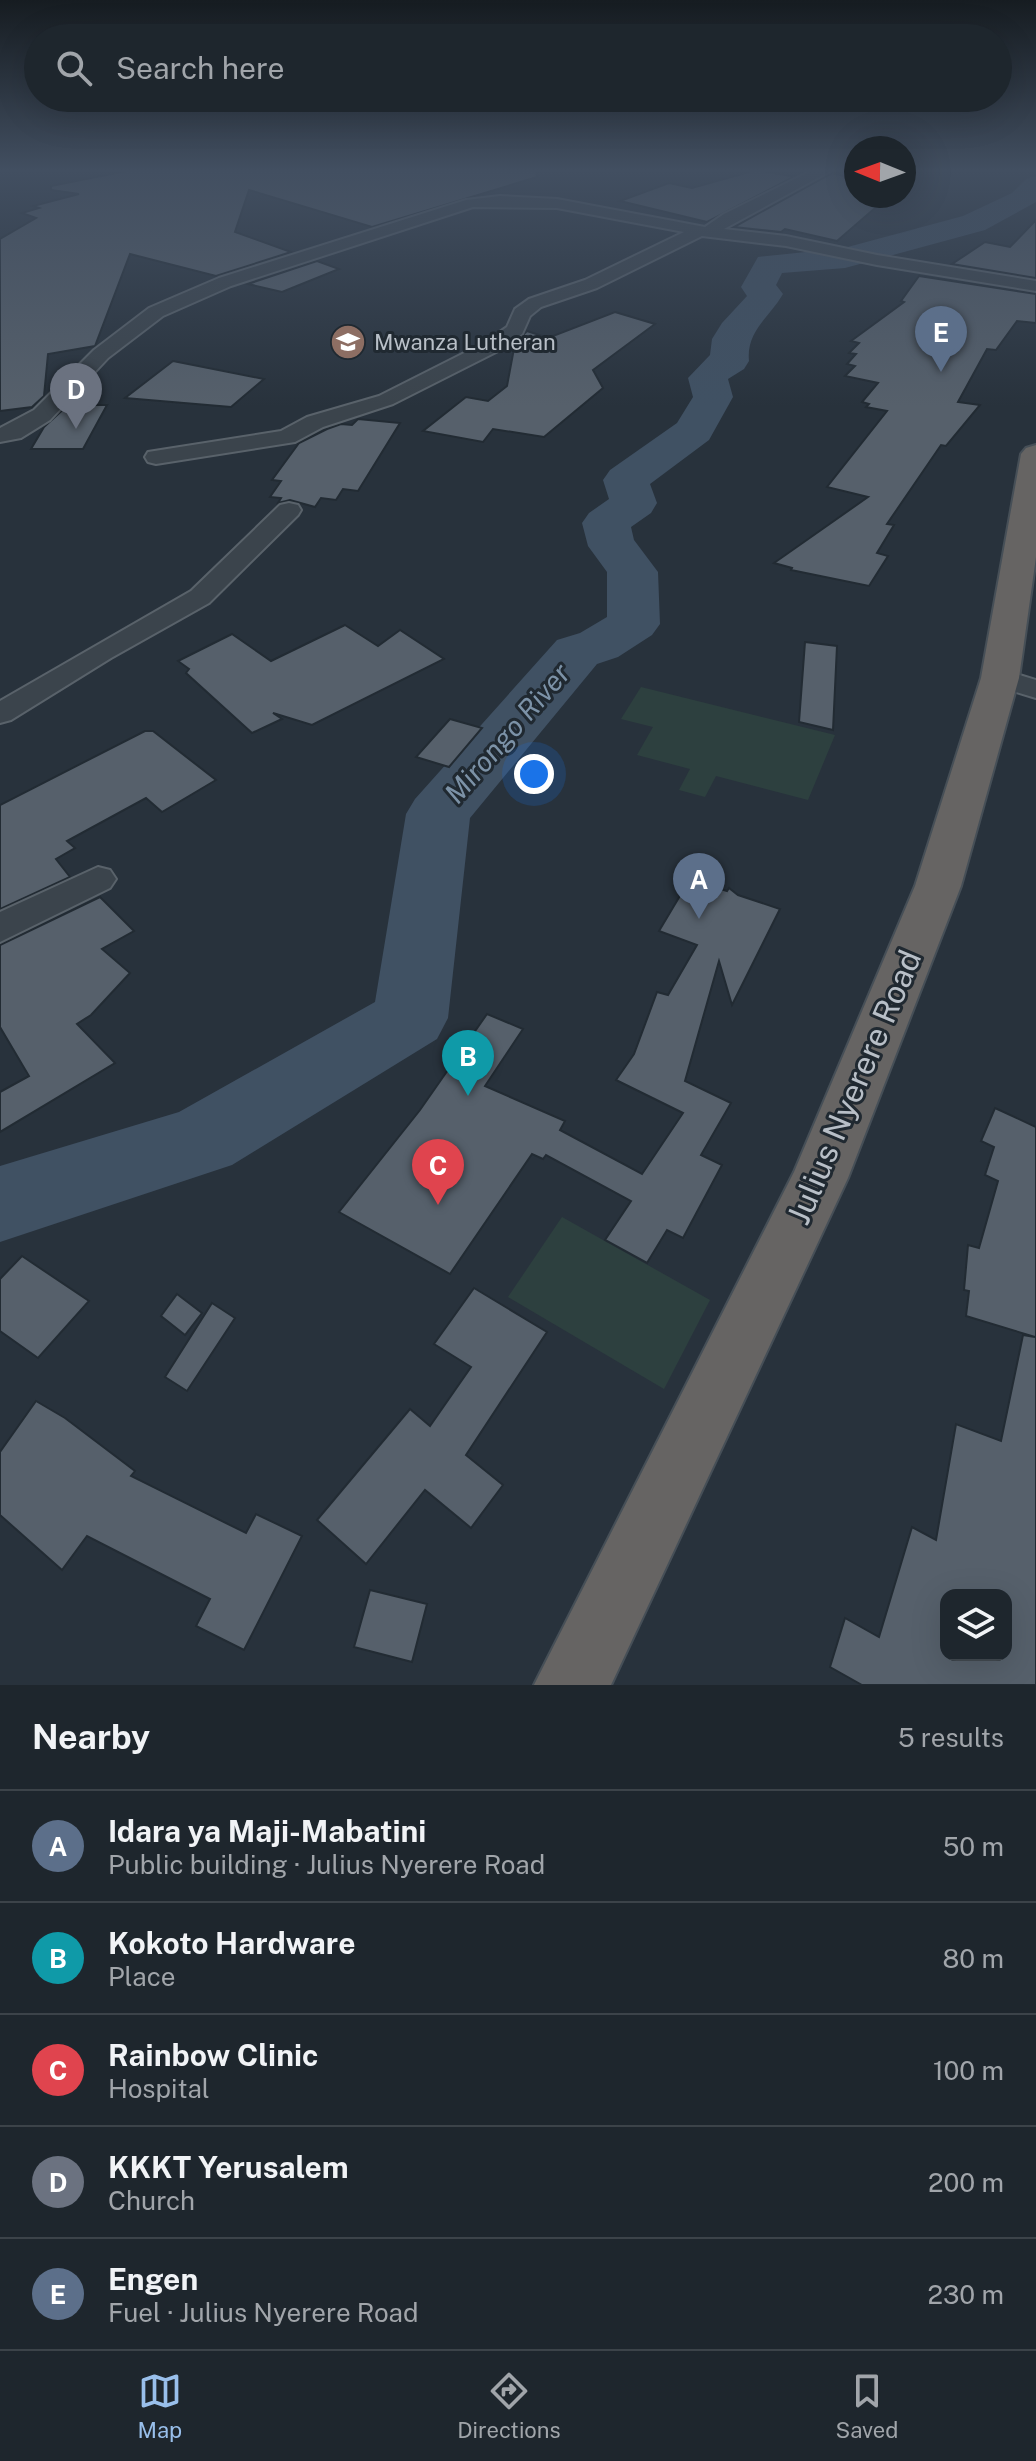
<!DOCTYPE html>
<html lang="en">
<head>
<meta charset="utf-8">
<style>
  body { margin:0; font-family:"Public Sans",sans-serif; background:#2b3239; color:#f1f3f6 }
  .controls { position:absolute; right:24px; bottom:24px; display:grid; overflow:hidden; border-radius:16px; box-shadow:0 8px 32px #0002 }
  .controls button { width:72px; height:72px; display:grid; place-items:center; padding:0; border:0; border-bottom:2px solid #3c4349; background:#1e262d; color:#f1f3f6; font:40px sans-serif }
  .compass { position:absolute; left:844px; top:136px; width:72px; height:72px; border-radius:50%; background:#1e262d; box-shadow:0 8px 32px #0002; rotate:271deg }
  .you { position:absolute; left:534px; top:774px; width:28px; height:28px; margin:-20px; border:6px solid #fff; border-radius:50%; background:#1a73e8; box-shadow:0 0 0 12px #1a73e833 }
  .badge { display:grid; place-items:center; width:52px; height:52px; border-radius:50%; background:#99bfeb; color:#fff; font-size:26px; font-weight:700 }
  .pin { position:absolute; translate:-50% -66px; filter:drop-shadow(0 2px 4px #0008) }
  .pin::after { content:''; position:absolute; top:42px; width:28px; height:24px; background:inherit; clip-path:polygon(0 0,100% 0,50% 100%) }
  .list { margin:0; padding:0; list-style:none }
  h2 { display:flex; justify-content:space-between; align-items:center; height:104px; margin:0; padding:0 32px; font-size:34px }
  h2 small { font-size:26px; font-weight:400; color:#a1a5aa }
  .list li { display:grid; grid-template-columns:52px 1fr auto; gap:24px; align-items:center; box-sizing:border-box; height:112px; padding:0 32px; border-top:2px solid #3c4349 }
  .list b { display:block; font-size:30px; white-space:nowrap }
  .list p { margin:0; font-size:26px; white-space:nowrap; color:#a1a5aa }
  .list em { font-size:26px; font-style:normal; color:#a1a5aa }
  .icon { flex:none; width:44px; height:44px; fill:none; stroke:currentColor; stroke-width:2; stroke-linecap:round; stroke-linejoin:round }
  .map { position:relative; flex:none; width:1036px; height:1685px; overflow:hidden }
  .search { position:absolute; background:#1e262d; box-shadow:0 8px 32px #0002; left:24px; right:24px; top:24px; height:88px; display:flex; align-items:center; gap:20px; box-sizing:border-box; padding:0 28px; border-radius:44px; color:#a1a5aa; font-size:30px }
  .sheet { height:664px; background:#1e262d }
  nav { display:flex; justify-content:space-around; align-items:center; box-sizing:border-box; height:112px; border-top:2px solid #3c4349; background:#1e262d; font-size:22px; color:#a1a5aa }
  nav a { display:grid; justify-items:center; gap:4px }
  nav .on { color:#99bfeb }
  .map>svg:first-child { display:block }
</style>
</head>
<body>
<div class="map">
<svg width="1036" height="1685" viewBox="0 0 1036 1685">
  <rect width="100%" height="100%" fill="#28323c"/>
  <!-- green -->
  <g fill="#2d403f">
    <path d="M641,687L835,735L808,800L716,776L705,797L679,790L690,769L637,755L653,727L621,719Z"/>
    <path d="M562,1217L710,1300L664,1389L508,1297Z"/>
  </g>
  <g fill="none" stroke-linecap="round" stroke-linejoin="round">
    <!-- river -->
    <path fill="#405163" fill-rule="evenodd" d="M1036,176V202L985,230L845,268L782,273L776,285L783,294C769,318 746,331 749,361L744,369L728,379L733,397L709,440L650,484L657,503L651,513L631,527L634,540L658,572L660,624L652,635L618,657L597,664L470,818L448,1018L437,1039L232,1165L0,1242V1166L179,1112L375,1002L406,814L415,799L557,640L580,633L607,617V572L588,546L582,523L589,513L609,499L603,480L610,470L677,423L693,397L688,378L710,355L712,339L722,323L747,296L741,287L758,257L844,248L963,216L1012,193L1026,179Z"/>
  </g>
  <!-- building -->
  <g fill="#56606b" stroke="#222b33" stroke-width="2" fill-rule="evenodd">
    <path d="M131,170H536L537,177L372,227L249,190L235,232L291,252L216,276L130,254L95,346L48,354L44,396L32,407L0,411V239L36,218L22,213L39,208L33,206L79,194L51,190V186Z"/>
    <path d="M756,170L791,176L805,171L707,222L620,201L669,183L692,188Z"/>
    <path d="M832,173L856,179V196H889L837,241L785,229L781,232L734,227Z"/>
    <path d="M1036,220V278L952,264L985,242L1010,247Z"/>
    <path d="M317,261L339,269L282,292L248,284Z"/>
    <path d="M919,276L1036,294V323L1017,321L996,350L987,349L958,402L980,405L946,446L941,445L887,524L894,525L877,553L888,556L869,586L791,570L792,568L774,563L868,497L827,487L887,411L866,407L869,404L862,402L878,383L845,376L855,366L847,364L856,354L849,353L859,343L851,341L904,302L901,301Z"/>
    <path d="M615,312L655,324L593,370L603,388L544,437L493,429L483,442L423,431L466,397L488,401L507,386L515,343L527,331L548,338Z"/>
    <path d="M173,361L264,379L231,407L125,398Z"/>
    <path d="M68,405H107L83,449H31L44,427Z"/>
    <path d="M358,419L400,423L358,491L343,489L336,500L321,498L315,507L290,500L278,503L281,498L270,497L281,481L272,480L299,443L327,429L341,424L352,425Z"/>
    <path d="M345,625L378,646L400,630L444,659L312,725L273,713L282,719L252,733L186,673L189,669L178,661L232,634L271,661Z"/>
    <path d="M805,642L837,646L833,730L799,722Z"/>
    <path d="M450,719L482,728L449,767L416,757Z"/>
    <path d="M145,731H153L216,780L162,812L146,798L67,841L75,848L56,859L70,877L0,909V805Z"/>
    <path d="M690,879L727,891L729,888L738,895L780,909L732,1005L719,961L685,1081L731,1103L701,1155L722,1165L683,1238L667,1230L647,1263L605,1240L631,1201L546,1155L543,1159L532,1154L450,1274L339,1212L420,1110L487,1014L523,1029L485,1086L565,1121L560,1130L642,1174L683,1113L616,1080L634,1054L657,992L668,995L697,945L659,931Z"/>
    <path d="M100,897L134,931L102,949L130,973L91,1015L77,1024L115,1063L0,1132V1092L29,1076L0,1027V945Z"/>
    <path d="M995,1108L1036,1127V1685H862L830,1667L845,1618L879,1637L912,1527L936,1540L956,1424L1001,1441L1023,1335L1035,1337L966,1316L969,1291L964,1290L968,1245L979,1248L998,1181L985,1175L994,1147L981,1141ZM946,1595H1006V1655H946Z"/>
    <path d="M22,1256L89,1301L38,1358L0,1331V1279Z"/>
    <path d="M474,1288L547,1332L466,1455L503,1485L471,1528L425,1490L366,1564L317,1520L410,1409L430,1426L471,1367L434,1344Z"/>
    <path d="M177,1294L202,1313L185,1335L161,1316Z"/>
    <path d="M212,1303L235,1318L187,1391L165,1377Z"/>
    <path d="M36,1401L65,1418L135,1471L131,1476L246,1533L256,1514L302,1536L244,1650L196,1626L210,1599L87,1536L62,1570L0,1515V1452Z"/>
    <path d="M370,1590L427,1604L412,1662L354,1647Z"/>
  </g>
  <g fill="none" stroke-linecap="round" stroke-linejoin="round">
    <!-- minor casing -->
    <g stroke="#59626a" stroke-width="4">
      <g id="minor">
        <path d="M813,170H832L724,229L786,236L877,255L1036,281V291L877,265L786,246L702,236L597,288L541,307L530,316L522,334L498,351L393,404L323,427L295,442L156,464L148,462L145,457L148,452L281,431L307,417L379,396L484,343L507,327L515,309L529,299L585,280L684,232L557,208L473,207L231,286L163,316L108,358L50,420L21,438L0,442V428L34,410L94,350L149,308L219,278L466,200L500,196L557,199L705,227L724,214Z"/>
        <path d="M289,503L298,505L301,510L298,515L209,603L111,658L11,720L0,723V701L191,591L280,505Z"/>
        <path d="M1000,669L1036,680V698L990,684L985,678L990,672Z"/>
        <path d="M98,867L110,870L116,879L110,888L0,942V912Z"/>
      </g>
    </g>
    <!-- trunk casing -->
    <g stroke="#464f57" stroke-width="4">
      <path id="trunk" d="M1036,445V557L1019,678L961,886L848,1178L611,1685H534L794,1172L915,886L981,678L1021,454L1026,448Z"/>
    </g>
    <!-- minor -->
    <use href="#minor" fill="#3b444c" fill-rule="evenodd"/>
    <!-- trunk -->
    <use href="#trunk" fill="#666463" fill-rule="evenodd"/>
  </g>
  <!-- sky -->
  <linearGradient id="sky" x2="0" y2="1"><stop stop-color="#161c21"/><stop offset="0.42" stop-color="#424f61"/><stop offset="1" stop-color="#424f61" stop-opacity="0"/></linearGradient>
  <rect width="1036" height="406" fill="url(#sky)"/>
  <!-- icons -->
  <defs>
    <g id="school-disc" transform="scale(1.8)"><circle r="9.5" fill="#8d6e63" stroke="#202931"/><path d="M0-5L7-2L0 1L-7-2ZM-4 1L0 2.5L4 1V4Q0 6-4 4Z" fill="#fff"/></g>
  </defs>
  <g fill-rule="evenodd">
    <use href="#school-disc" x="348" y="342"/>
  </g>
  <g text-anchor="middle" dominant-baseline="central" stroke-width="6" stroke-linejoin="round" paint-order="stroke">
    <!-- far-poi labels -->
    <g font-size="22" fill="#b8bfc7" stroke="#202931" text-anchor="start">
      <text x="374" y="342">Mwanza Lutheran</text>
    </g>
    <!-- water labels -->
    <g font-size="28" font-style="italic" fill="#7c92a7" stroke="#202931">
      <text transform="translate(507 733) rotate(-49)">Mirongo River</text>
    </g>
    <!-- near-street labels -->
    <g font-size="32" fill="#b8bfc7" stroke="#202931">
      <text transform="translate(854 1087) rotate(-67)">Julius Nyerere Road</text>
    </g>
  </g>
</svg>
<div class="controls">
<button><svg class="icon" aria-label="layers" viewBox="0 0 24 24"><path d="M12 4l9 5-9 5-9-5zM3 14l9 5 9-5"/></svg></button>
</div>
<svg class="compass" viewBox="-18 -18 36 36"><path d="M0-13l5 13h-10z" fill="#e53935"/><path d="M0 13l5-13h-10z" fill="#a1a5aa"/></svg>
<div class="you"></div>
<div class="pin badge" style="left:699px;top:919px;background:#5c6f8a">A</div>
<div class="pin badge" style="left:468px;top:1096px;background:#0f9aa8">B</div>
<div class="pin badge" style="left:438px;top:1205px;background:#e0444e">C</div>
<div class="pin badge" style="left:76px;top:429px;background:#6b7280">D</div>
<div class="pin badge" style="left:941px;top:372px;background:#5c6f8a">E</div>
<div class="search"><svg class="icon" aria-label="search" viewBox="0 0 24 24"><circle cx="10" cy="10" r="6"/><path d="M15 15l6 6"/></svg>Search here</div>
</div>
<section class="sheet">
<h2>Nearby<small>5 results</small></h2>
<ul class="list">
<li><span class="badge" style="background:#5c6f8a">A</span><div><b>Idara ya Maji-Mabatini</b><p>Public building · Julius Nyerere Road</p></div><em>50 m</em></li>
<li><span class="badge" style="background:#0f9aa8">B</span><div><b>Kokoto Hardware</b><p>Place</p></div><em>80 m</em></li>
<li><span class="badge" style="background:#e0444e">C</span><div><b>Rainbow Clinic</b><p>Hospital</p></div><em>100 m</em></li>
<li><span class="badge" style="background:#6b7280">D</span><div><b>KKKT Yerusalem</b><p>Church</p></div><em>200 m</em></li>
<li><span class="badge" style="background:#5c6f8a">E</span><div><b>Engen</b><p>Fuel · Julius Nyerere Road</p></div><em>230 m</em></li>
</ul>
</section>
<nav>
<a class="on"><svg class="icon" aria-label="map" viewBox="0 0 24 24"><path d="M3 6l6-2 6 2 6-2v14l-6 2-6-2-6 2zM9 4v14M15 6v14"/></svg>Map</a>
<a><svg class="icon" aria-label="directions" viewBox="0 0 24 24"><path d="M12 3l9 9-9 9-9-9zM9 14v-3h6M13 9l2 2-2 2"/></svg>Directions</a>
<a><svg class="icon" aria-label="saved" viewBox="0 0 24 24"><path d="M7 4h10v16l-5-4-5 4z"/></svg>Saved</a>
</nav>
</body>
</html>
